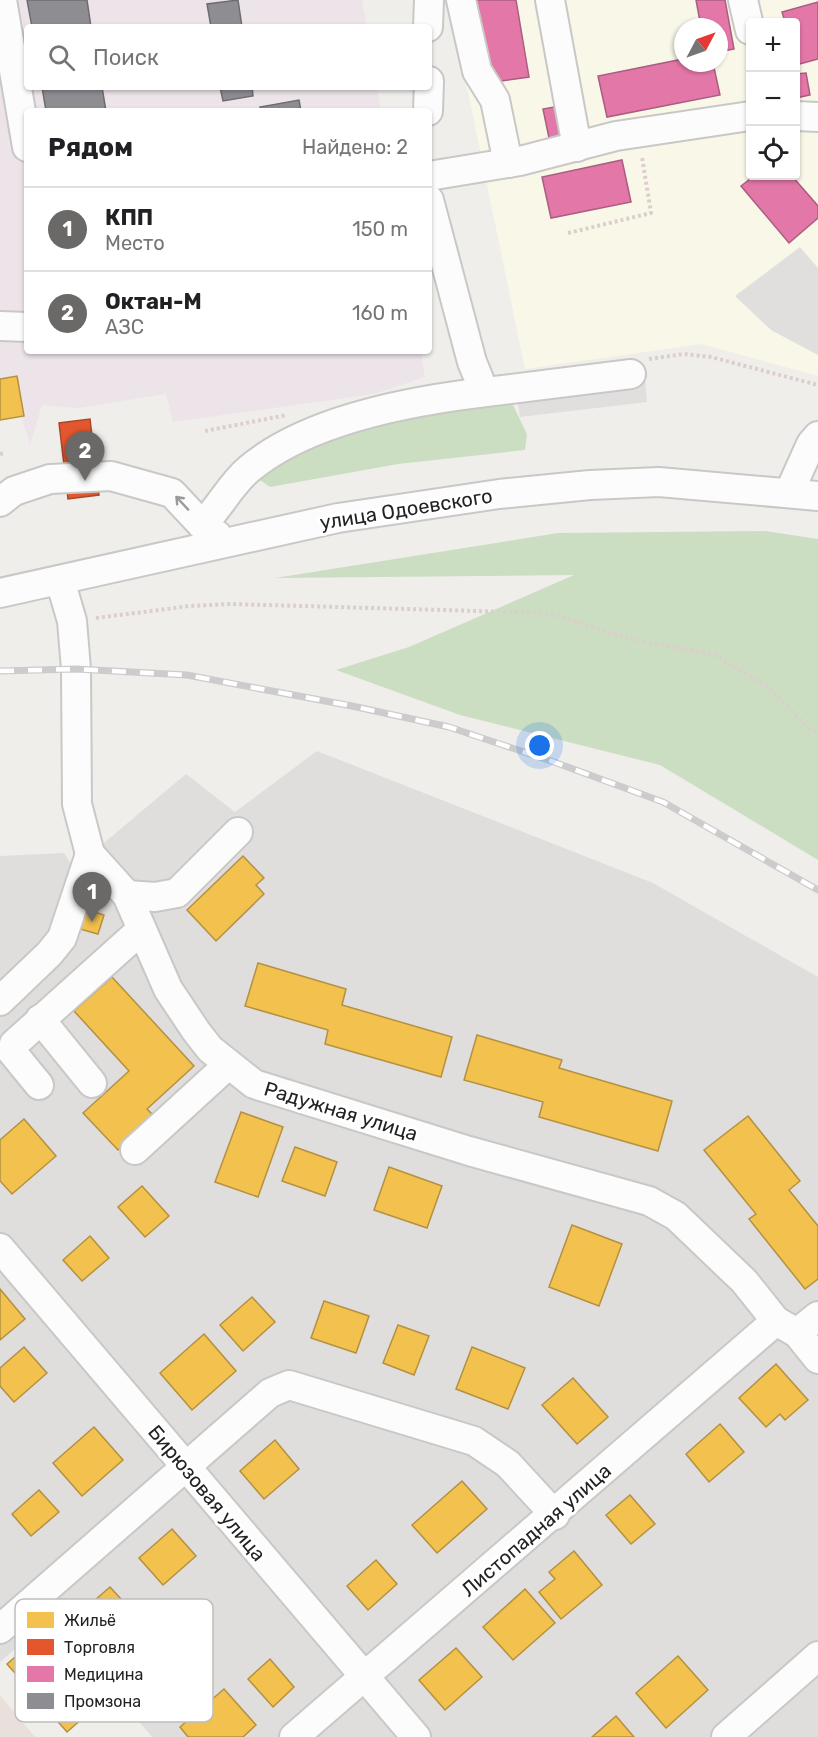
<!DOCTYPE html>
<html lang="ru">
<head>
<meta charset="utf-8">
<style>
  body { margin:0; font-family:Rubik,sans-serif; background:#f6f6f6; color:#202124 }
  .controls { position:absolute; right:18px; top:18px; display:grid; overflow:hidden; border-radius:6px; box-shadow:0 2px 4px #0004 }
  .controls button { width:54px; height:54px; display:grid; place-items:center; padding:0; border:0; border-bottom:2px solid #e0e0e0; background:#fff; color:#202124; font:30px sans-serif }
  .compass { position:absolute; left:674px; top:18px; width:54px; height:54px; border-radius:50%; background:#fff; box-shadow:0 2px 4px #0004; rotate:49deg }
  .you { position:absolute; left:540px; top:746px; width:21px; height:21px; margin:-15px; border:4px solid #fff; border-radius:50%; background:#1a73e8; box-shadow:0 0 0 9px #1a73e833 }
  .badge { display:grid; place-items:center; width:39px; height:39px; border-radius:50%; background:#6a6968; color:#fff; font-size:20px; font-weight:700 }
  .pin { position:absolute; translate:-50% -50px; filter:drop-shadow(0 2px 3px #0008) }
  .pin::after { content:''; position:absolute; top:32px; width:21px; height:18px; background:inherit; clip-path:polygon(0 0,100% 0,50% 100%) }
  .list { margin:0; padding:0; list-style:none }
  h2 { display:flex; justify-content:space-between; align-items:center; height:78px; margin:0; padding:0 24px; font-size:26px }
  h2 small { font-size:20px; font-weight:400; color:#757577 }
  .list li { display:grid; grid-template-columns:39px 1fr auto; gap:18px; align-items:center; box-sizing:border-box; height:84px; padding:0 24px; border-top:2px solid #e0e0e0 }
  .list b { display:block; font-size:22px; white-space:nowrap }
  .list p { margin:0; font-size:20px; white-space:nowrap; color:#757577 }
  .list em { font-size:20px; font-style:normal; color:#757577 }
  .icon { flex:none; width:33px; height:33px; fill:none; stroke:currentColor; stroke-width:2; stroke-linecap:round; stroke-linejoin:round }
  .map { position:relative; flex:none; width:818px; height:1737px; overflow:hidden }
  .search { position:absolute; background:#fff; box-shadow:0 2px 4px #0004; left:24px; top:24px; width:408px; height:66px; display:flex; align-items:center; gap:15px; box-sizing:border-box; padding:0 21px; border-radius:6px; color:#757577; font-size:22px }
  .panel { position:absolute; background:#fff; box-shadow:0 2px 4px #0004; left:24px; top:108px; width:408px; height:246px; border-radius:6px }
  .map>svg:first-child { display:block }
</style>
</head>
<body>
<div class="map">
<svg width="818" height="1737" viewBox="0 0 818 1737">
  <rect width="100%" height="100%" fill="#f0eeeb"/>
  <!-- residential -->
  <path fill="#dfdedc" d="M317,751L653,883L818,977V1737H152L52,1617L0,1662V856L64,853L74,868L186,774L235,812Z"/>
  <!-- industrial -->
  <path fill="#ede4e9" d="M0,0H362L367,27H27V87H377L381,111H27V351H421L425,377L374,394L173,422L166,394L79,408L42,405L30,445L21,415L0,419Z"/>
  <!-- education -->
  <path fill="#f8f7e8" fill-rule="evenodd" d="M449,0H818V376L701,344L525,369ZM750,22H796V176H750ZM683,27H719V63H683Z"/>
  <!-- military -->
  <path fill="#eae0db" d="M0,1695L35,1737H0Z"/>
  <!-- forest -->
  <g fill="#cbdec1">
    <path d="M512,403L527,434L525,450L398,464L270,487L257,478L318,418Z"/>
    <path d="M765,531L818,539V860L660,765L460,715L336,670L409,647L574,575L275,578L558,533Z"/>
  </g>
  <!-- parking -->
  <g fill="#e0dfde">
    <path d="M800,247L818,268V355L771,330L735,296Z"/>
    <path d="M644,366L647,402L520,417L515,384Z"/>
  </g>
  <!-- homes -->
  <g fill="#f2c14e" stroke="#b49141" stroke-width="1.5">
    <path d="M17,376L24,416L0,420V379Z"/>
    <path d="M243,856L264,878L256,885L264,894L216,941L187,910Z"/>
    <path d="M85,909L104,915L98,934L80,929Z"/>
    <path d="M258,963L346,989L342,1005L452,1037L441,1077L325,1044L328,1030L245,1006Z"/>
    <path d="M112,977L194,1066L147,1109L155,1117L118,1150L83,1113L129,1071L74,1011Z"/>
    <path d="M477,1035L562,1060L559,1068L672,1101L658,1151L539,1117L543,1102L464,1080Z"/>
    <path d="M241,1112L283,1127L258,1197L215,1182Z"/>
    <path d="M748,1116L800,1181L789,1190L818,1226V1279L805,1289L749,1219L756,1214L704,1150Z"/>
    <path d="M24,1119L56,1156L12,1194L0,1181V1140Z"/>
    <path d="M295,1147L337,1162L325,1196L282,1181Z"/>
    <path d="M389,1167L442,1186L427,1228L374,1210Z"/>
    <path d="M142,1186L169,1216L145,1237L118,1207Z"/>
    <path d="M572,1225L622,1244L599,1306L549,1287Z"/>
    <path d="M90,1236L109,1258L82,1281L63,1260Z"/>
    <path d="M0,1289L25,1319L0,1340Z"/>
    <path d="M252,1297L275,1322L243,1351L220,1325Z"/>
    <path d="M324,1301L369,1316L356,1353L311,1338Z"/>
    <path d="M398,1325L429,1336L414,1375L383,1363Z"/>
    <path d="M204,1334L236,1371L192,1410L160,1373Z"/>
    <path d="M24,1347L47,1373L14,1402L0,1386V1368Z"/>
    <path d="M472,1347L525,1368L508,1409L456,1389Z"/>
    <path d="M776,1364L808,1400L785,1420L780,1414L766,1427L739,1398Z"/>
    <path d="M573,1378L608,1417L577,1444L542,1405Z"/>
    <path d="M720,1424L744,1452L709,1482L686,1454Z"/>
    <path d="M94,1427L123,1460L82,1496L53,1463Z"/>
    <path d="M275,1440L299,1469L264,1499L240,1471Z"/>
    <path d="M462,1481L487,1509L437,1553L412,1525Z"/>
    <path d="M39,1490L59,1512L31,1536L12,1514Z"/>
    <path d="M630,1495L655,1524L631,1544L606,1515Z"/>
    <path d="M172,1529L196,1556L163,1585L139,1558Z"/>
    <path d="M574,1551L602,1585L561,1619L539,1592L555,1579L549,1572Z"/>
    <path d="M376,1560L397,1584L368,1610L347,1586Z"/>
    <path d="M110,1587L132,1611L101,1637L80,1613Z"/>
    <path d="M525,1589L555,1623L513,1660L483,1627Z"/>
    <path d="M47,1629L107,1697L67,1732L7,1664Z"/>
    <path d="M456,1648L482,1677L445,1710L419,1680Z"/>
    <path d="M678,1656L708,1690L666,1728L636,1693Z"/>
    <path d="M270,1659L294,1687L273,1707L248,1679Z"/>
    <path d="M224,1689L256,1725L243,1737H188L180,1727Z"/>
    <path d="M616,1716L634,1737H592Z"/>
  </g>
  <!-- shops -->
  <path fill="#e4572e" stroke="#aa472a" stroke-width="1.5" d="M90,419L99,495L68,499L59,423Z"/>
  <!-- health -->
  <g fill="#e377a8" stroke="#a95e80" stroke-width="1.5">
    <path d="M475,0H516L529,77L488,83Z"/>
    <path d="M696,0H725L734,49L719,52V27H701Z"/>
    <path d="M818,2V59L796,65V22H785L782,12Z"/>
    <path d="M683,59V63H713L720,95L607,117L598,76Z"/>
    <path d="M806,73L810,95L796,98V74Z"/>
    <path d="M559,106L565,135L549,138L543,109Z"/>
    <path d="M622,160L631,202L551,218L542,177Z"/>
    <path d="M754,176H792L818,206V218L789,243L741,186Z"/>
  </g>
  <!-- industry -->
  <g fill="#8d8d92" stroke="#6d6d70" stroke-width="1.5">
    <path d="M27,0H87L91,27H32Z"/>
    <path d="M238,0L242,27H211L207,4Z"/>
    <path d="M42,87H102L106,111H46Z"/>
    <path d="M220,87H252L253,96L223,101Z"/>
    <path d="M299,100L301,111H261L260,107Z"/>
  </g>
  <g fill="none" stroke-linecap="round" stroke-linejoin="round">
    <!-- minor casing -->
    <g stroke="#c9c8c7" stroke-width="32">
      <g id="minor">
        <path d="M2,0L27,147"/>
        <path d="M461,0L477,71L495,100L508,163"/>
        <path d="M550,0L577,147"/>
        <path d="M743,0L750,30"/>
        <path d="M428,27L429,0"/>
        <path d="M428,111L429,81"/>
        <path d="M796,116L818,117"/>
        <path d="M429,176L520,161L616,136L750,116"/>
        <path d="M0,326L27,327"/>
        <path d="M478,393L631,374"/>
        <path d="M789,493L811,444L818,436"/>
        <path d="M0,502L14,491L50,479L111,476L172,493L202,525L217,535"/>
        <path d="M202,525C220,507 230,485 249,469C306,421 405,402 478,393L479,379L472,362L429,200"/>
        <path d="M60,580L72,621L76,669L77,804L90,854"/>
        <path d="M0,593L338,518L499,494L590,485L659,482L818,496"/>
        <path d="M127,895L155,897L177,893L238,832"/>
        <path d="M0,1001L49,954L62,938L90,854L127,895L168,989L196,1031L210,1049L254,1084L469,1151L649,1201L676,1216L744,1281L776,1321L797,1333L818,1359"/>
        <path d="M40,1019L92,1083"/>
        <path d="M39,1085L12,1052L14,1044L141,930"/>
        <path d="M135,1150L228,1065"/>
        <path d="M0,1248L416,1737"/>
        <path d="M797,1333L818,1316"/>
        <path d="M0,1629L270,1393L289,1385L474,1441L508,1464L555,1515"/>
        <path d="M294,1737L776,1321"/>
        <path d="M726,1737L818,1656"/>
      </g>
    </g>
    <!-- path -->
    <g stroke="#dccecd" stroke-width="4" stroke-dasharray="3 3" stroke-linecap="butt">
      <path d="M568,233L651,213L642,157"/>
      <path d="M649,359L684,354L711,357L818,385"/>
      <path d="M205,431L287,415"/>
      <path d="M0,454L4,453"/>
      <path d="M96,618L190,606L231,604L548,613L631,639L715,655L768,687L810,729L818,732"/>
    </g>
    <!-- minor -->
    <use href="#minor" stroke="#fdfcfc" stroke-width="28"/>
    <!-- rail casing -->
    <g stroke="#ccc" stroke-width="7">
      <path id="rail" d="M0,671L76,669L187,675L352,706L449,727L554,762L663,802L818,890"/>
    </g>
    <!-- rail -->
    <use href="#rail" stroke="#fff" stroke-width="4.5" stroke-dasharray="14" stroke-linecap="butt"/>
  </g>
  <!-- one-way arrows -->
  <defs><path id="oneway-shaft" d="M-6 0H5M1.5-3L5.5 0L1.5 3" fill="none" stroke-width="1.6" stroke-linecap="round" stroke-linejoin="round" transform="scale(1.5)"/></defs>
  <use stroke="#9a9a9a" href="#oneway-shaft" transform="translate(182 503) rotate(-133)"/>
  <g text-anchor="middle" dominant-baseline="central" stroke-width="6" stroke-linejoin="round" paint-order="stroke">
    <!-- street labels -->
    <g font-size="20" fill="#222" stroke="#fff">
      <text transform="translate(406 509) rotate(-9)">улица Одоевского</text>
      <text transform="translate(341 1111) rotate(17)">Радужная улица</text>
      <text transform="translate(207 1493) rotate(50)">Бирюзовая улица</text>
      <text transform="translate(536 1530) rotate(-41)">Листопадная улица</text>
    </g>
  </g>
  <!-- legend -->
  <rect x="15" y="1599" width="198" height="123" rx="9" fill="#fff" stroke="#bdbdbd" stroke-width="1.5"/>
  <rect x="27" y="1612" width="27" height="16" fill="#f2c14e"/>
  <rect x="27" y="1639" width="27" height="16" fill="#e4572e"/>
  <rect x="27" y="1666" width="27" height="16" fill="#e377a8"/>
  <rect x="27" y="1693" width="27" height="16" fill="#8d8d92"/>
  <g font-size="16" fill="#222">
    <text x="64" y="1626">Жильё</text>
    <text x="64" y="1653">Торговля</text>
    <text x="64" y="1680">Медицина</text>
    <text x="64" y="1707">Промзона</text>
  </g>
</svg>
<div class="controls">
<button>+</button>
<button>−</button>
<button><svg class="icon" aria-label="locate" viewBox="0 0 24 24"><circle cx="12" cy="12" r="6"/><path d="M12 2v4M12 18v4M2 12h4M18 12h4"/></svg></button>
</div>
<svg class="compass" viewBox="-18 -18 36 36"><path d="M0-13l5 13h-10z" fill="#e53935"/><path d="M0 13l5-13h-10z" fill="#757577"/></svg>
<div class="you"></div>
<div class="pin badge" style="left:92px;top:922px">1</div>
<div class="pin badge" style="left:85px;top:481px">2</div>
<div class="search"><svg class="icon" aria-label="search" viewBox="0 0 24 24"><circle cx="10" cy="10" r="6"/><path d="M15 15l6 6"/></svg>Поиск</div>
<section class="panel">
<h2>Рядом<small>Найдено: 2</small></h2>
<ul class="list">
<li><span class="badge">1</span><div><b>КПП</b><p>Место</p></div><em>150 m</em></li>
<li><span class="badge">2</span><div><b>Октан-М</b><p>АЗС</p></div><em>160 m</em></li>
</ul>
</section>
</div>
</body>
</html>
